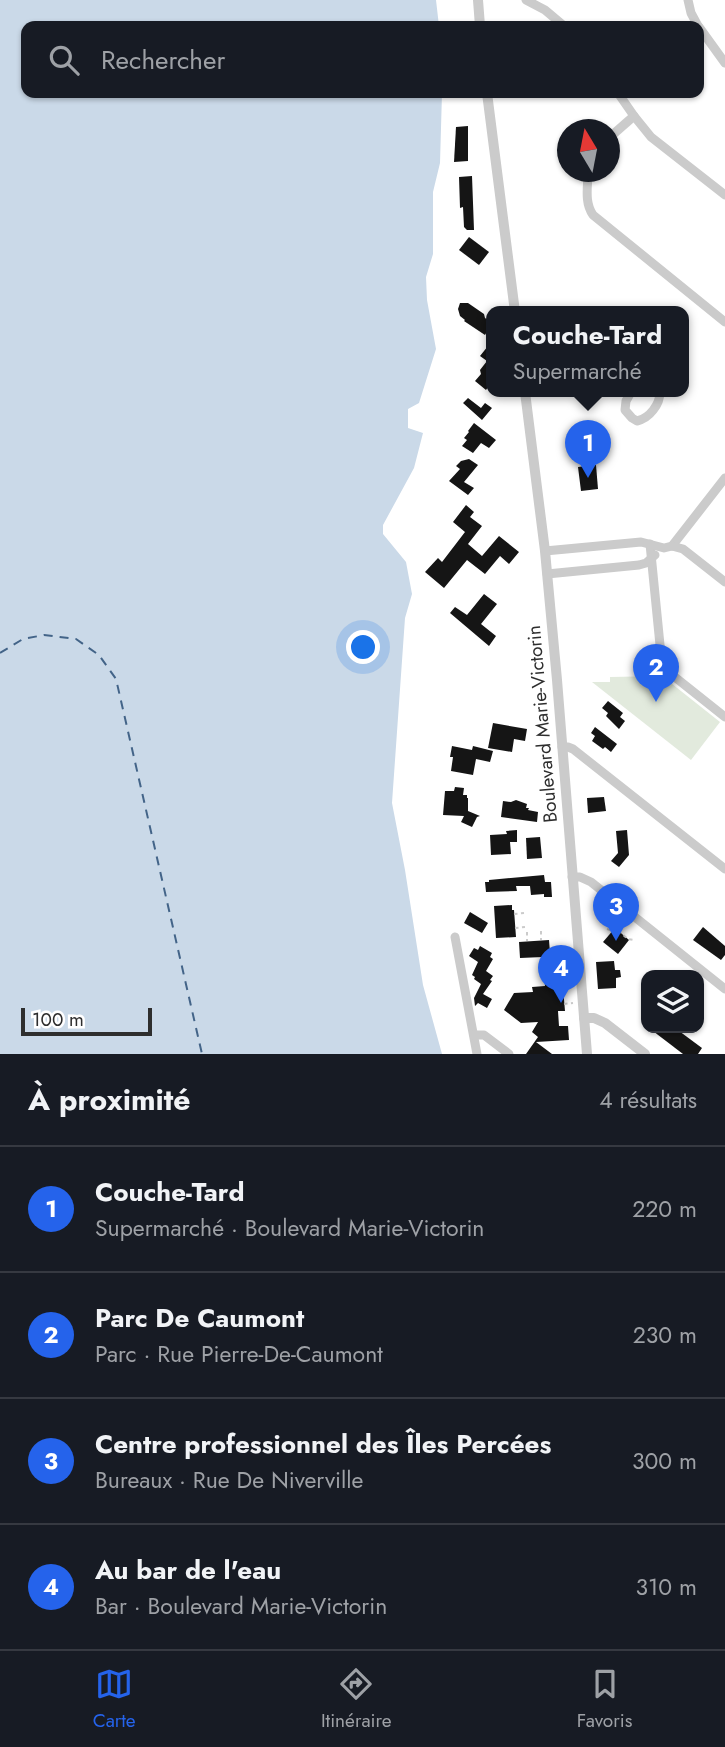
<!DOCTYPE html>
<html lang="fr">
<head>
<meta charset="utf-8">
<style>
  body { margin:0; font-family:Jost,sans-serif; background:#242831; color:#f1f3f6 }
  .controls { position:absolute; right:21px; bottom:21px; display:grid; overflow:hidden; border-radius:14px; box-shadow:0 2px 5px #0004 }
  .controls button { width:63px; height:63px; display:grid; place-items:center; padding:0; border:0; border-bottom:2px solid #363941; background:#171b24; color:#f1f3f6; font:35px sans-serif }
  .compass { position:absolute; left:557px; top:119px; width:63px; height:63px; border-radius:50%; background:#171b24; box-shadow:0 2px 5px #0004; rotate:350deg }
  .scale { position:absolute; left:21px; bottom:18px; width:131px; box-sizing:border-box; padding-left:7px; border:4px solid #2e2e2e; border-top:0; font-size:19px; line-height:24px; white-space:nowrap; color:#2e2e2e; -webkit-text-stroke:5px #fff; paint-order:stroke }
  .you { position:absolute; left:364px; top:648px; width:24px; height:24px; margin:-18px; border:5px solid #fff; border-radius:50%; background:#1a73e8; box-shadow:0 0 0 10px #1a73e833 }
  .badge { display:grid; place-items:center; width:46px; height:46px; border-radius:50%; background:#2563eb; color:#fff; font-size:23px; font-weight:700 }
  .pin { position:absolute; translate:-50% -58px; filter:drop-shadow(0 2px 4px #0008) }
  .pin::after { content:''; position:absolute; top:37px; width:24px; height:21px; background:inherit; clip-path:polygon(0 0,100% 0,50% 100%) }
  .popup { position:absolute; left:486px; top:306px; width:203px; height:91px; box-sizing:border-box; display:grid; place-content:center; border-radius:14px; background:#171b24; filter:drop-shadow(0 2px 5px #0005); font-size:23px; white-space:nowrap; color:#9ea1a6 }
  .popup b { font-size:26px; color:#f1f3f6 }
  .popup::after { content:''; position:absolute; left:50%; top:100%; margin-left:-14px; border:14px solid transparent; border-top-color:#171b24 }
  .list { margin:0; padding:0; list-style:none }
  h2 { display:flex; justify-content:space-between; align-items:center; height:91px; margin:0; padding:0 28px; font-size:30px }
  h2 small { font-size:23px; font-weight:400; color:#9ea1a6 }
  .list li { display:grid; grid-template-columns:46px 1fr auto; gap:21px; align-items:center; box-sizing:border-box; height:126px; padding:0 28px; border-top:2px solid #363941 }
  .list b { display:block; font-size:26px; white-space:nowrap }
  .list p { margin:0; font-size:23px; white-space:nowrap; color:#9ea1a6 }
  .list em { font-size:23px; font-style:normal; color:#9ea1a6 }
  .icon { flex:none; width:38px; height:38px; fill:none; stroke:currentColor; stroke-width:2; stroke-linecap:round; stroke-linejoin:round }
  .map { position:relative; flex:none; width:725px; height:1054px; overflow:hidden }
  .search { position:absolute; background:#171b24; box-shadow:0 2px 5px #0004; left:21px; right:21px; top:21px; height:77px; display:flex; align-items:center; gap:18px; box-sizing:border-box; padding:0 24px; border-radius:14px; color:#9ea1a6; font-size:26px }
  .sheet { height:595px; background:#171b24 }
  nav { display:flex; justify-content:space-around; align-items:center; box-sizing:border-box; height:98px; border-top:2px solid #363941; background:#171b24; font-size:19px; color:#9ea1a6 }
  nav a { display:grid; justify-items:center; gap:4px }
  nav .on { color:#2563eb }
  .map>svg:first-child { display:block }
</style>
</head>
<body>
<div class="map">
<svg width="725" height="1054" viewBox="0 0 725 1054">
  <rect width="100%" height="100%" fill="#fff"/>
  <!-- green -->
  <path fill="#e2eadd" d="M662,676L720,722L691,760L592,682H610V677Z"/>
  <!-- water -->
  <path fill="#cad9e8" d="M0,0H436L439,26H26V93H442L440,163L433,192V254L426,277L427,300L436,349L419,403L408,409V428L423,433L414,468L383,525V534L406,562L412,594L405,618L392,803L405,870L423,985L442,1054H0Z"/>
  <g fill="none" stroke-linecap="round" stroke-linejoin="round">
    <!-- ferry -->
    <path stroke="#436488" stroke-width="2" stroke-dasharray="9 7" stroke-linecap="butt" d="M0,653L23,639L44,635L76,639L99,655L116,679L202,1054"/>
  </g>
  <!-- building -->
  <g fill="#151515">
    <path d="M468,126V161L454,162L456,127Z"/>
    <path d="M472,176L474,230H467L464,227L463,207L460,208L459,177Z"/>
    <path d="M469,237L489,252L479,265L459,250Z"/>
    <path d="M460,303H468L484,314L485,318L492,323L485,335L464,321L465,320L460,316L458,309Z"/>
    <path d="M492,341V391L488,387L486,390L475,381L481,374L480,370L487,361L480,356Z"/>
    <path d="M468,398L481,408L485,403L492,408L482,420L463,403Z"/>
    <path d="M474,423L496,440L489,448L481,443L473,453L462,446L467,440L464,438L469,432L468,431Z"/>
    <path d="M469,459L478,465L464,482L474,488L468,495L449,481L460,469L456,466L461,461Z"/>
    <path d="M596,465L598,489L581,491L578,467Z"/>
    <path d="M466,505L474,512L470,517L482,526L468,544L482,556L499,536L519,552L509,564L500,556L485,574L467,560L444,588L425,572L438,558L442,562L465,532L453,522Z"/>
    <path d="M484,594L497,604L481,624L496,636L489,646L450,613L455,607L467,615Z"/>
    <path d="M608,701L623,713L620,717L625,721L619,729L606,716L608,713L602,708Z"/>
    <path d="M493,723L527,729L525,741L514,739L512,752L488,748Z"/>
    <path d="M595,727L617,744L611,752L605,747L603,749L592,741L595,736L591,733Z"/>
    <path d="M452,746L472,750L473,746L493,751L490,762L476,759L473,775L451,771L453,757H450Z"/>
    <path d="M455,787L464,788L463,795H467V798H468V811L480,816L477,817L472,827L461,822L464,816L443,815L445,791H454Z"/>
    <path d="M604,797L606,811L588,813L587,798Z"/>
    <path d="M516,800L527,804L526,808H529L528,810L538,812L537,822L501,817L503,801L511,802Z"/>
    <path d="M517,830V842H510L511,854L491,855L490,835L507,834L506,831Z"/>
    <path d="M627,830L629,855L619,867L611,861L618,853L616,831Z"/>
    <path d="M540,837L542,858L527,859L526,838Z"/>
    <path d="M544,875L545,882H551L552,897H544V894L531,895L530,886H516L517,891L486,892L485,882H489V880Z"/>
    <path d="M512,905V910H514L516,937L496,938L494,906Z"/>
    <path d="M470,912L488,923L482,933L464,923Z"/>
    <path d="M703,927L725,946V955L721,960L693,940Z"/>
    <path d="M615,928L629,940L618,954L603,942Z"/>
    <path d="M549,940L551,966L561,965L565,1011H558L559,1026H568L569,1040L536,1042L552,1054H526L538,1037L532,1032L538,1022L521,1023L504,1010L514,993L533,992L532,987L545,986L543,957L520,958L519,942Z"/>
    <path d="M480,946L492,953L490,957L493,959L486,971L493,976L490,980L492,981L483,994L492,999L487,1008L478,1003L475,1006L474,998L481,984L474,979L475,977L472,975L478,962L469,956L474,948L478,950Z"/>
    <path d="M614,961L615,970H620L621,977L616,978V988L598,989L596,962Z"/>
    <path d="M649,1028H675L702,1048L698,1054H683Z"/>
  </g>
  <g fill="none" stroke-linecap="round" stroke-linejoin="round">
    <!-- path -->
    <g stroke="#cbcbcb" stroke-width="2" stroke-dasharray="3.5 3.5" stroke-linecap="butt">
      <path d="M514,914L524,913"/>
      <path d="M515,928L525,927"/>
      <path d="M607,929L613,931L615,928L628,939L634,940"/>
      <path d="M541,931V940"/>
      <path d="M527,932V941"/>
      <path d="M561,971L571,970"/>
      <path d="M563,988L572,987"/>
      <path d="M564,1004L573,1003"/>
    </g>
    <!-- minor -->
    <g stroke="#cbcbcb" stroke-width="9">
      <path d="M526,0L545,10L564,26"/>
      <path d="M688,0L691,13L698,26"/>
      <path d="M699,27L725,63"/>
      <path d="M618,93L634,116L651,137L725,195"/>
      <path d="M610,137L634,116"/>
      <path d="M588,172C588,186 584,202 593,215L725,322"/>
      <path d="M631,392L626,401L625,410L632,418L637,421C650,418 660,404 660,392"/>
      <path d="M650,544L661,655L663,662L671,674L725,717"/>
      <path d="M672,546L725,478"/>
      <path d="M545,551L641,542L664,548L672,546L683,549L725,582"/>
      <path d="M547,574L639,565L646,563L655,555"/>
      <path d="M562,747H568L573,749L725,869"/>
      <path d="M572,877H580L591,882L725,989"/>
      <path d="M455,937L477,1054"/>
      <path d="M474,1035H484L509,1054"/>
    </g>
    <!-- tertiary -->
    <g stroke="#cbcbcb" stroke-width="10">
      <path d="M478,0L480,26"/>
      <path d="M487,93L515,312"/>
      <path d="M525,392L545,551L557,680L587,1054"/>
      <path d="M584,1018H594L605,1023L645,1054"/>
    </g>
  </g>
  <g text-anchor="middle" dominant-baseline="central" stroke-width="7" stroke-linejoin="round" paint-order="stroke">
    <!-- street labels -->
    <g font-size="19" fill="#2e2e2e" stroke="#fff">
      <text transform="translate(542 724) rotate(-95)">Boulevard Marie-Victorin</text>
    </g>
  </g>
</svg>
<div class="controls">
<button><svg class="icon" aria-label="layers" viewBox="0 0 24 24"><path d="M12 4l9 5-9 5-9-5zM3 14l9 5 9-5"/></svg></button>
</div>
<svg class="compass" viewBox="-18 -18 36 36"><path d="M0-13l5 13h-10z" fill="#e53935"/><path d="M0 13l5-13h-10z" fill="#9ea1a6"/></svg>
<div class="scale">100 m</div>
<div class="you"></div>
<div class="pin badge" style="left:588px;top:478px">1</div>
<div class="popup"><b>Couche-Tard</b>Supermarché</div>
<div class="pin badge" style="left:656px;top:702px">2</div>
<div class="pin badge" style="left:616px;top:941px">3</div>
<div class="pin badge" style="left:561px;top:1003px">4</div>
<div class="search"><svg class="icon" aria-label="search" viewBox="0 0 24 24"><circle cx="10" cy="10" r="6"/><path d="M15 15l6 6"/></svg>Rechercher</div>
</div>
<section class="sheet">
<h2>À proximité<small>4 résultats</small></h2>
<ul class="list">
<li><span class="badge">1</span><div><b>Couche-Tard</b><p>Supermarché · Boulevard Marie-Victorin</p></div><em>220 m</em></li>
<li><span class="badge">2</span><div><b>Parc De Caumont</b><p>Parc · Rue Pierre-De-Caumont</p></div><em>230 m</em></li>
<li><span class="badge">3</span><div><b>Centre professionnel des Îles Percées</b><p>Bureaux · Rue De Niverville</p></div><em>300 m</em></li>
<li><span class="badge">4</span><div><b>Au bar de l'eau</b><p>Bar · Boulevard Marie-Victorin</p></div><em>310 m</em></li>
</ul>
</section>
<nav>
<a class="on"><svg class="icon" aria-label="map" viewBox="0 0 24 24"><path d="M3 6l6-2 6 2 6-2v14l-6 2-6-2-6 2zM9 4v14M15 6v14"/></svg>Carte</a>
<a><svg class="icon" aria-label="directions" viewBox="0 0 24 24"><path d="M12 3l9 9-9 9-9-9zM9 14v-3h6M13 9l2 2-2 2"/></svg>Itinéraire</a>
<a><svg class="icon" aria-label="saved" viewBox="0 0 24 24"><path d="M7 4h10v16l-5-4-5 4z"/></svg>Favoris</a>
</nav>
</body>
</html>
